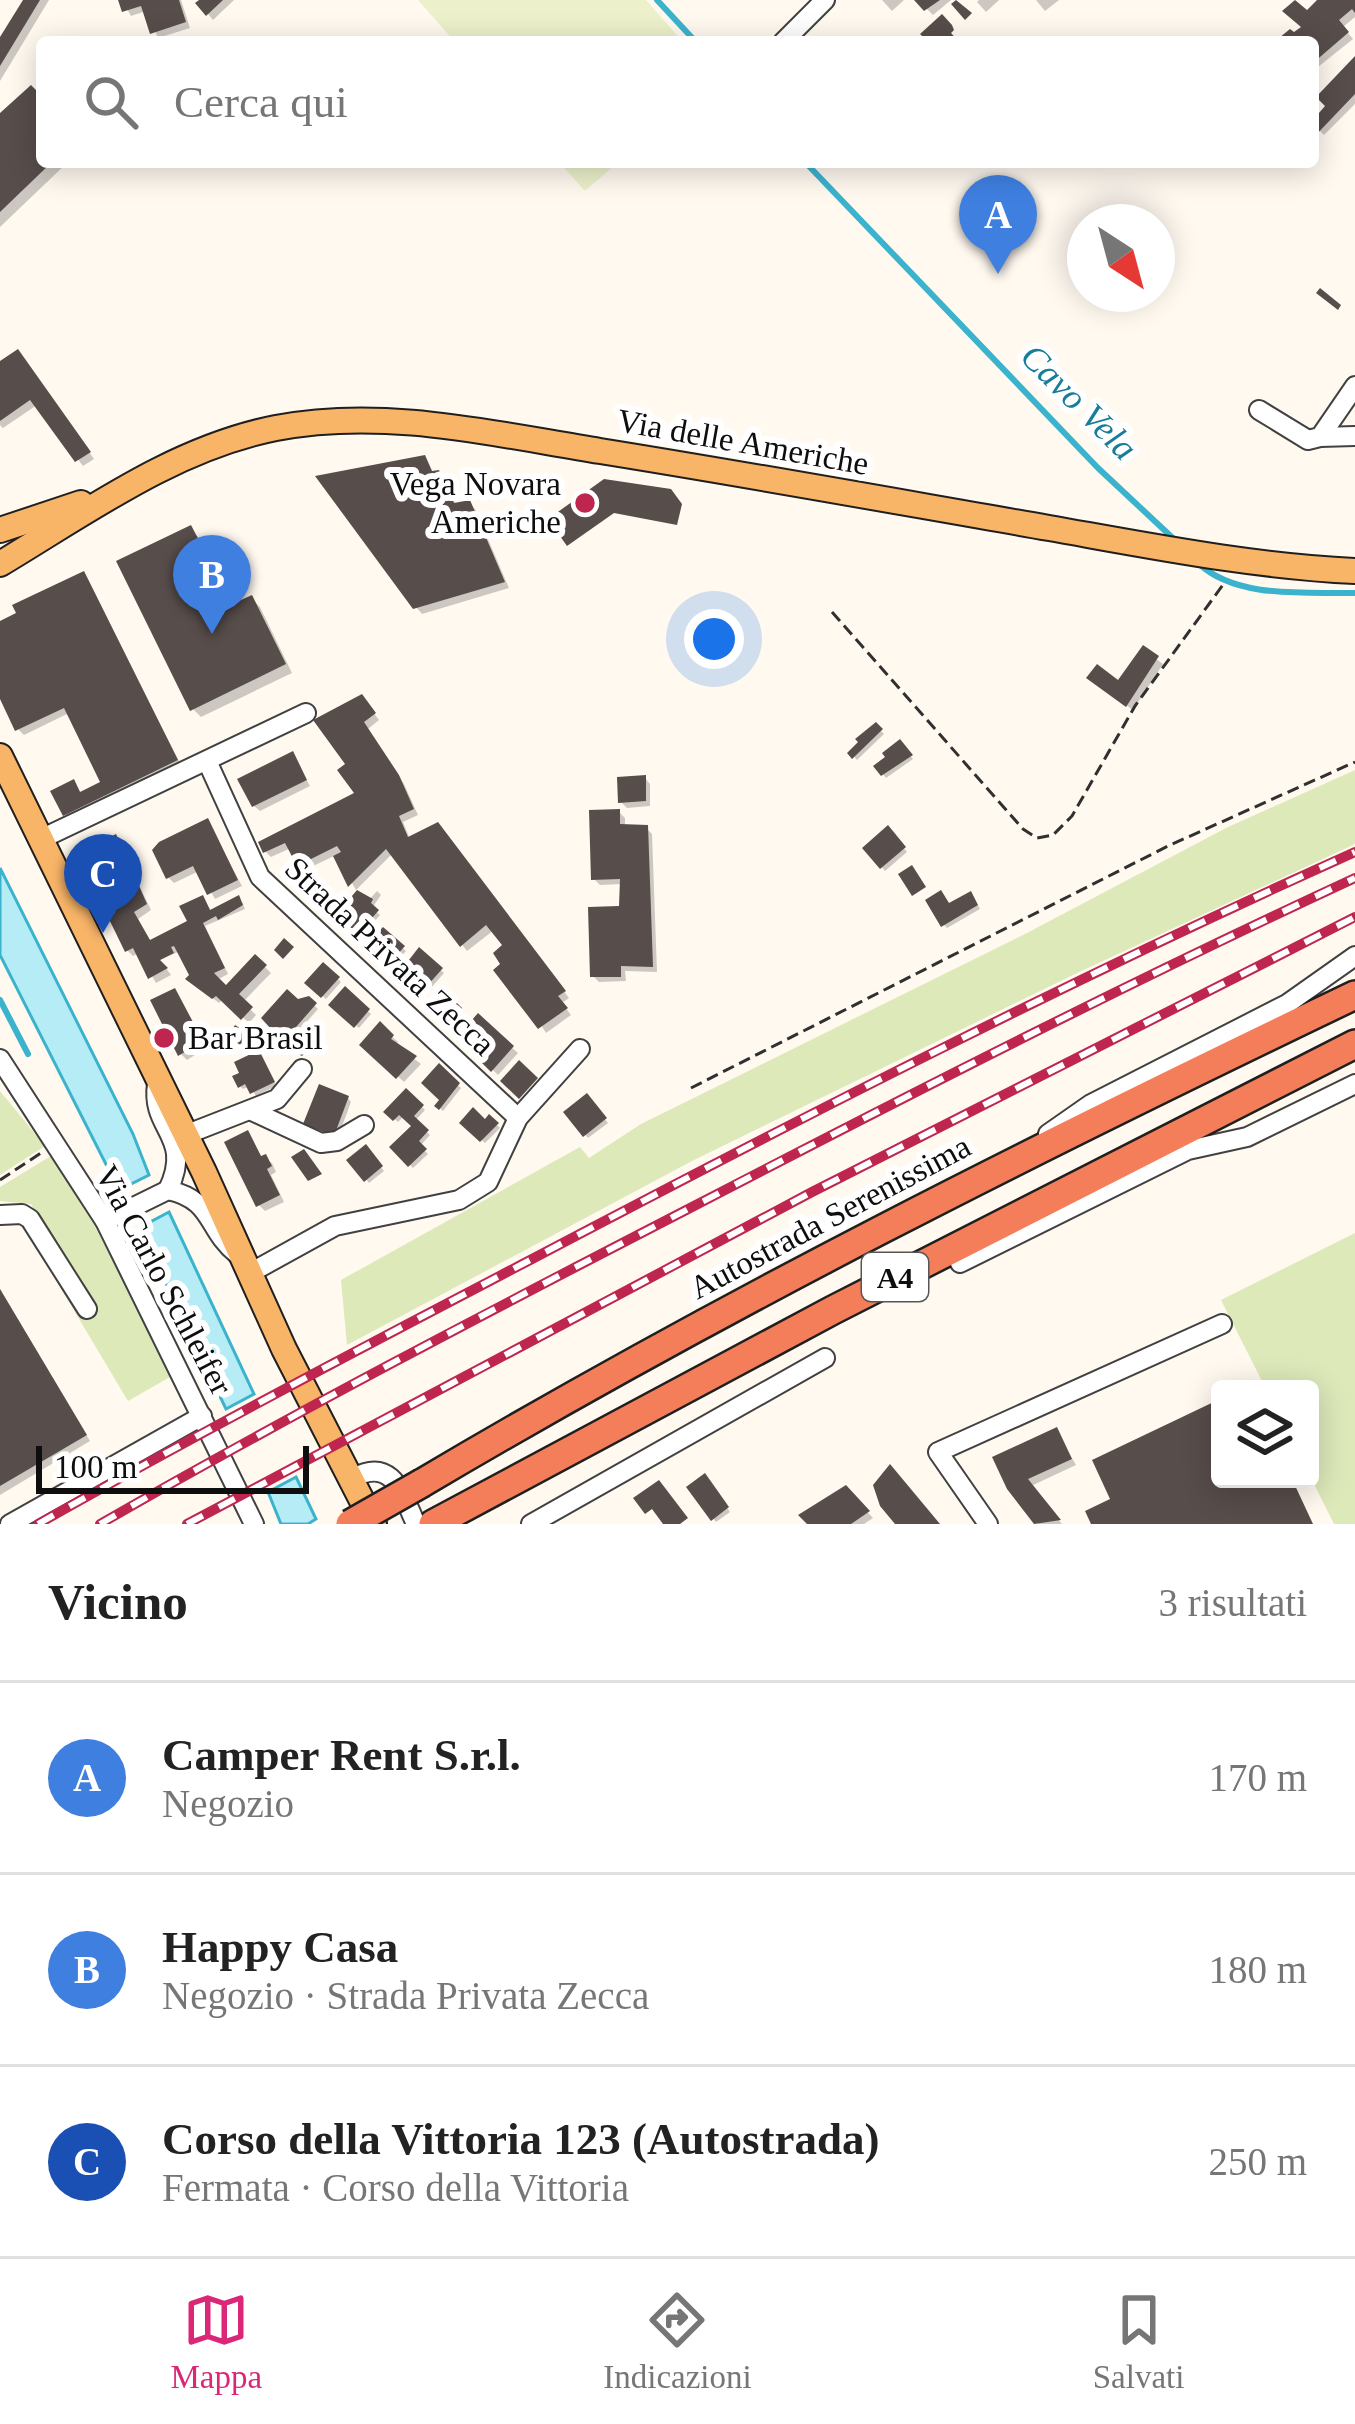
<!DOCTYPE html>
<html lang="it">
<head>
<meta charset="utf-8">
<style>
  body { margin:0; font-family:"Times New Roman",serif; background:#f2f2f2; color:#222 }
  .controls { position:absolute; right:36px; bottom:36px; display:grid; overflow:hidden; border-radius:12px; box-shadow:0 6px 30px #0003 }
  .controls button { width:108px; height:108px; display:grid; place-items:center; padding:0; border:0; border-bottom:3px solid #e0e0e0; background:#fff; color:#222; font:60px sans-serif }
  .compass { position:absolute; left:1067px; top:204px; width:108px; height:108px; border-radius:50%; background:#fff; box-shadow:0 6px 30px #0003; rotate:144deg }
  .scale { position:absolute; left:36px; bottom:30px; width:273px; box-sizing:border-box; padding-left:12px; border:6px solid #0e0e0e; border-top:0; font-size:33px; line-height:42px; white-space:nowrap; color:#0e0e0e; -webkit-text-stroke:9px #fff; paint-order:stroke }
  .you { position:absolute; left:714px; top:639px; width:42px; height:42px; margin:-30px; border:9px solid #fff; border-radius:50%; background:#1a73e8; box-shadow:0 0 0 18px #1a73e833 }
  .badge { display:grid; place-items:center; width:78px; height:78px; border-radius:50%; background:#db2777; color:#fff; font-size:39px; font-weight:700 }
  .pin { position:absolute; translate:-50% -99px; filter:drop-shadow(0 3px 6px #0008) }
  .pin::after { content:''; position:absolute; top:63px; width:42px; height:36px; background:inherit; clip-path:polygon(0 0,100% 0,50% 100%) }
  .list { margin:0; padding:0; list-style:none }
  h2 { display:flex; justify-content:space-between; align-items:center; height:156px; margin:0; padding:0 48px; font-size:51px }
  h2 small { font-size:39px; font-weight:400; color:#767676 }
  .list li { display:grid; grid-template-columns:78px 1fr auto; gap:36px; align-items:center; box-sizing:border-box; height:192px; padding:0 48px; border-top:3px solid #e0e0e0 }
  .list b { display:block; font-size:45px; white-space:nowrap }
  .list p { margin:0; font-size:39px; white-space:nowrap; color:#767676 }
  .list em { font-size:39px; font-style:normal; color:#767676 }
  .icon { flex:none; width:66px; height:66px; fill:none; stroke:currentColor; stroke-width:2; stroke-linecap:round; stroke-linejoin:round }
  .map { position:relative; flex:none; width:1355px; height:1524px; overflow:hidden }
  .search { position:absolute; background:#fff; box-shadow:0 6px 30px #0003; left:36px; right:36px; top:36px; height:132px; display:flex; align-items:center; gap:30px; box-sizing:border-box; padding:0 42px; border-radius:12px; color:#767676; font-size:45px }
  .sheet { height:732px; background:#fff }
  nav { display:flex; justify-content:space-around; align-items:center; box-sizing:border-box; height:168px; border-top:3px solid #e0e0e0; background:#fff; font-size:33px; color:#767676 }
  nav a { display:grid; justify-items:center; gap:6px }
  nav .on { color:#db2777 }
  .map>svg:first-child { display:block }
</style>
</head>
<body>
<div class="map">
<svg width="1355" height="1524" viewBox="0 0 1355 1524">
  <rect width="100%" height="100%" fill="#fff9f0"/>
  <!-- green -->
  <g fill="#dde9b9">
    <path d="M1355,770V844L1075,974L692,1161L347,1345L341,1280L580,1147L589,1158L641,1124L1025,934L1228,827Z"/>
    <path d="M0,1091L45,1146L0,1175Z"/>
    <path d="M51,1156L99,1233L170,1377L128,1401L20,1220L95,1305L31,1204L0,1201V1187Z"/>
    <path d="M1355,1233V1524H1334L1310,1476V1389H1266L1221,1300Z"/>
  </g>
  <!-- pitch -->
  <g fill="#ecf1cb">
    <path d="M418,0H646L683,42H455Z"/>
    <path d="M559,162H618L585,191Z"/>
  </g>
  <!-- water -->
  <g fill="#b5ecf6" stroke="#3cb3cd" stroke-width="3">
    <path d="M0,868L133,1134L149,1175L119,1190L0,955Z"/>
    <path d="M169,1212L254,1394L226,1409L139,1228Z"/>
    <path d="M296,1477L316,1519L308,1524H281L268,1492Z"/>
  </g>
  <!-- shadow -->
  <g fill="#0003">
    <path d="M26,0H49L0,81V43Z"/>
    <path d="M122,0H181L190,28L158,38L146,11L131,16Z"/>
    <path d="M204,0H234L213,20L200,4Z"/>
    <path d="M882,0H904L892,11Z"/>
    <path d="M918,0H951L933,15Z"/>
    <path d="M979,0H999L986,12L977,2Z"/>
    <path d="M1036,0H1059L1045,11Z"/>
    <path d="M1323,0H1355V17L1343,27L1353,39L1313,71V42H1286L1305,27L1307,14Z"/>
    <path d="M1355,62V104L1324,135L1313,124Z"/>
    <path d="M42,100V162H68L0,227V117Z"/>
    <path d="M23,358L94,459L83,466L37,405L3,428L0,425V365Z"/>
    <path d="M424,459L434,474L444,479L456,505L469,503L475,509L509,588L422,614L416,607Z"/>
    <path d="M190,529L198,537L234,606L251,598L260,607L292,673L201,717L193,709Z"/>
    <path d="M83,575L182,767L72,820L66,814L74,783L82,794L104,783L69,713L24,735L18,729L0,692V624Z"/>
    <path d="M1144,650L1163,664L1133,710L1096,684H1119Z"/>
    <path d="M367,704L379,720L368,729L404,784L418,815L403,822L410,839L444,832L569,998L562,1003L571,1015L546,1033L504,964L506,945L494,930L467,951L393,853L356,890L336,855L305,870L291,848L271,857L265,851L359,795L349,764Z"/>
    <path d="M876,726L884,734L857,760L851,753Z"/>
    <path d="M900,743L913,759L886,778L877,767Z"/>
    <path d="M292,755L310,786L260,811L254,806Z"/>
    <path d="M645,778L650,784V806L627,808L621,802Z"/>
    <path d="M619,812L625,818V827L646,828L652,834L657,972L625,971L626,981L599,982L593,976L622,909V884L600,885L594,879Z"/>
    <path d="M207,821L242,886L215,899L199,871L174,883L168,877Z"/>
    <path d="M888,829L907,852L885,871L866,848Z"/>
    <path d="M116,838L151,910L138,919L151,942L191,922L202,898L212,912L242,902L245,909L205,926L228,974L217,980L226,989L256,958L271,973L243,1002L256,1015L249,1023L223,999L219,1003L195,985L180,951L160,960L171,975L156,983L139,953L133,956L127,950L112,871L107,859L99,863L93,857Z"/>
    <path d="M377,891L381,895L372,908L380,915L363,935L340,915L367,902Z"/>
    <path d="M974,898L980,909L947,928L944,925Z"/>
    <path d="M383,931L406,951L391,968L368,948Z"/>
    <path d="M420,952L444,973L423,997L399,978Z"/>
    <path d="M323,966L341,982L326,999L308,983Z"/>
    <path d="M345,990L371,1014L359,1028L332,1004Z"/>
    <path d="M174,991L206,1048L187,1060L181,1054Z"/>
    <path d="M441,992L463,1013L449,1028L428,1009Z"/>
    <path d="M308,999L318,1009L296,1034L310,1048L304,1054L291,1048L265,1018Z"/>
    <path d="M478,1018L518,1053L498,1075L464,1041Z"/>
    <path d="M380,1026L398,1042L396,1045L421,1064L404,1082L363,1045Z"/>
    <path d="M262,1057L276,1086L256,1096L250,1086L243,1089L240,1086Z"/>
    <path d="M439,1068L461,1088L443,1111L438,1106L443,1100Z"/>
    <path d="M406,1092L425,1110L415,1121L430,1135L420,1146L428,1154L413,1168L393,1148L415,1126L404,1116L398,1122L387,1112Z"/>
    <path d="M587,1097L608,1123L588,1138L567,1113Z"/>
    <path d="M348,1098L351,1102L338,1137L310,1126Z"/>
    <path d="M490,1118L500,1128L485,1143L463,1123H485Z"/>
    <path d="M247,1134L263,1159L272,1163L276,1172L271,1175L284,1202L265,1211L259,1205Z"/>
    <path d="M366,1148L384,1171L369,1183L350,1160Z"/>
    <path d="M0,1289L90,1441L0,1495Z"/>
    <path d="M1056,1430L1076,1465L1031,1486L1062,1524H1038L1009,1488Z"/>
    <path d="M708,1480L730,1512L716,1522L690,1488Z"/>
    <path d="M846,1489L873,1518L864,1524H811Z"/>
  </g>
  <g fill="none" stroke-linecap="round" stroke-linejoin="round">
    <!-- stream -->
    <g stroke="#3cb3cd" stroke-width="6">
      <path d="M657,0L696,42"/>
      <path d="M805,162L1098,468L1176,541"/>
      <path d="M1198,563C1236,599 1305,592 1355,593"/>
      <path d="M0,1000L28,1054"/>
    </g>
  </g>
  <!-- building -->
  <g fill="#574d4b">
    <path d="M23,0H40L0,66V37Z"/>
    <path d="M118,0H179L186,22L150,34L141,6L122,12Z"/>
    <path d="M199,0H223L206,16L195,3Z"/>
    <path d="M914,0H940L924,11Z"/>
    <path d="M956,0L972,13L965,20L951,4Z"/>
    <path d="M1295,0L1307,10L1317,0H1355V13L1352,9L1339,20L1349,32L1313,63V42H1282L1279,38L1290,29L1294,32L1301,27L1282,11Z"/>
    <path d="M942,14L952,25L954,30L951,33L959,42L942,38L928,42L920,34Z"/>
    <path d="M1355,56V94L1313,138V120L1325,106L1316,97Z"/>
    <path d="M31,85L42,96V162H52L0,212V113Z"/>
    <path d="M1320,288L1341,305L1338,310L1316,293Z"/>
    <path d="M18,349L91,452L75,462L30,400L0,421V361Z"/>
    <path d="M425,455L432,471L439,470L454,503L470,500L505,582L413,609L315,476Z"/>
    <path d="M604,479L671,489L682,504L677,525L614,513L567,546L548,519Z"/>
    <path d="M191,525L232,604L252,595L286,664L190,711L116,561Z"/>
    <path d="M84,571L178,760L63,816L50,791L74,779L80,792L100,782L64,708L15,731L0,699V621L16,613L12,605Z"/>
    <path d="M1143,645L1159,656L1126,707L1086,678L1097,664L1118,680Z"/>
    <path d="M362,694L376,713L364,722L399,775L414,809L399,816L408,837L438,822L566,991L558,996L568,1008L538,1029L493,970L500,964L493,953L502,945L486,925L460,947L386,849L348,887L333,856L341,852L337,846L297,866L285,843L263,853L258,842L354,793L337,770L345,764L313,720Z"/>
    <path d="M876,722L883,729L852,759L847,753L858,742L855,739Z"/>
    <path d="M900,739L913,755L881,776L873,766L885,757L882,753Z"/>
    <path d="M293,751L307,780L252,807L237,779Z"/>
    <path d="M646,775V801L618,803L617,777Z"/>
    <path d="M620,809V824L648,825L653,967L621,966V977H590L588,907L619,906L620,879L591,880L589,810Z"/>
    <path d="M208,818L238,880L207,895L193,866L166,879L152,850L159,842Z"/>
    <path d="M888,825L906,847L880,869L862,848Z"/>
    <path d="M116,834L147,904L134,912L150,940L187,921L179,906L203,895L210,910L239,895L243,905L218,920L216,916L203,923L225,968L214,973L226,985L255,954L267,965L239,994L253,1007L241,1020L216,996L212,999L185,979L189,975L174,946L171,947L174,953L160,960L168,968L148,979L133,948L125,952L108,917L115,913L95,881L108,870L101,854L90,859L87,849Z"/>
    <path d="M912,865L926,887L912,896L898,874Z"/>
    <path d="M357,890L373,899L371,903L379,910L358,934L336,915Z"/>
    <path d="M941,890L949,903L971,891L978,905L941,927L925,900Z"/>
    <path d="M383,927L405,946L386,967L364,948Z"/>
    <path d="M284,938L294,947L283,959L274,950Z"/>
    <path d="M419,947L443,968L419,995L395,978Z"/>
    <path d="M323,962L340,977L321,998L304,983Z"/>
    <path d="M345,986L370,1009L354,1028L328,1005Z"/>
    <path d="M441,987L462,1008L444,1027L424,1009Z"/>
    <path d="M175,988L203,1041L178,1056L150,1000Z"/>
    <path d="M287,989L298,999L309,996L317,1003L283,1042L261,1018Z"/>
    <path d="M478,1013L514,1046L491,1072L460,1041L469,1032L465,1028Z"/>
    <path d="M380,1021L394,1035L391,1039L417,1056L396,1079L359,1045Z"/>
    <path d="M235,1025L255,1038L249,1049L227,1038Z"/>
    <path d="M300,1033L312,1045L302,1056L287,1048Z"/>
    <path d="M259,1050L275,1082L250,1094L245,1084L238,1088L232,1076L239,1073L234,1062Z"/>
    <path d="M519,1060L538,1078L519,1099L500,1081Z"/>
    <path d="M439,1063L460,1083L439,1110L434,1106L439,1100L421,1083Z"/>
    <path d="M319,1084L349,1096L334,1136L303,1124Z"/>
    <path d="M406,1088L424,1105L414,1116L429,1130L419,1141L427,1149L408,1167L389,1147L411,1126L399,1115L393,1121L383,1112Z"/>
    <path d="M587,1093L607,1118L583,1137L563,1112Z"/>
    <path d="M473,1107L485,1119L489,1114L499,1123L480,1142L459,1123Z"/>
    <path d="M248,1130L261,1156L266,1154L272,1166L267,1169L280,1195L256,1207L224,1142Z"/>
    <path d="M366,1144L383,1166L364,1182L346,1160Z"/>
    <path d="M304,1149L322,1174L308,1181L291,1157Z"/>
    <path d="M0,1289L87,1435L0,1486Z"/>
    <path d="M1220,1399V1479H1292L1313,1524H1091L1085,1511L1110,1499L1092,1460Z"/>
    <path d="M1057,1427L1072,1459L1028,1479L1061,1520L1034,1524L1007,1489L992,1457Z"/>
    <path d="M890,1464L940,1524H895L880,1506L873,1485Z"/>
    <path d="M705,1473L729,1507L711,1521L686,1487Z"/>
    <path d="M659,1480L688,1518L680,1524H663L652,1509L645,1514L633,1498Z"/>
    <path d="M846,1485L870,1511L851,1524H807L798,1515Z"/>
  </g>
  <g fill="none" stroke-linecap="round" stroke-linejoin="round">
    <!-- minor casing -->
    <g stroke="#414141" stroke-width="22">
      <g id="minor">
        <path d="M783,42L825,0"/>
        <path d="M1259,410L1308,440L1320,437L1355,386"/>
        <path d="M1320,437L1355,436"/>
        <path d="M207,761L260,877L518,1118"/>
        <path d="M41,839L306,713"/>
        <path d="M0,1059L105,1221L254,1524"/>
        <path d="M157,1084C150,1130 194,1136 168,1190C214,1200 206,1229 237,1254"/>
        <path d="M250,1110L321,1143L337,1141L364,1125"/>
        <path d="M1048,1134L1091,1104L1287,1004L1355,956"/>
        <path d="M185,1135L277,1099L302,1069"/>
        <path d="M0,1215L22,1214L30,1219L87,1309"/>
        <path d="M105,1221L168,1190"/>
        <path d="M960,1263L1188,1150L1247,1137L1355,1084"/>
        <path d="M250,1273L335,1226L459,1200L488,1182L518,1118L580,1049"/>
        <path d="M353,1478C393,1456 402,1494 416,1524"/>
        <path d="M10,1524L202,1416"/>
        <path d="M531,1524L825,1358"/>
        <path d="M988,1524L938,1452L1222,1324"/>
      </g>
    </g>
    <!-- major casing -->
    <g stroke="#1f1f1f" stroke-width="28">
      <g id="major">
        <path d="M0,530L81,503"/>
        <path d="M0,564C87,512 174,448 276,428C384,407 494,434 600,451C750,475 899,502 1049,528C1151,546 1251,566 1355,571"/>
        <path d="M0,756L204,1172L284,1349L374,1524"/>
      </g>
    </g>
    <!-- highway casing -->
    <g stroke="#1f1f1f" stroke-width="32">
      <g id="highway">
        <path d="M422,1483C724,1304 1038,1147 1355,995"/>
        <path d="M433,1524L833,1310L1355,1044"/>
      </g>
    </g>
    <!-- path -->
    <g stroke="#303030" stroke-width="3" stroke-dasharray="12 6" stroke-linecap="butt">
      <path d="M832,612L1023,829L1037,838L1053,835L1072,816L1135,706L1225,582"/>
      <path d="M691,1088L1168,846L1355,762"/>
      <path d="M0,1180L41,1153"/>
    </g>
    <!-- minor -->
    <use href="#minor" stroke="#fff" stroke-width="18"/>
    <!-- major -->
    <use href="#major" stroke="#f8b467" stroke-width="24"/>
    <!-- highway -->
    <use href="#highway" stroke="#f47e59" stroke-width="27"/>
    <!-- rail casing -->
    <g stroke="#be264f" stroke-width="10">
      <g id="rail">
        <path d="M38,1524C201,1432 367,1345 534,1258C804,1116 1076,977 1355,852"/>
        <path d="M100,1524C295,1412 494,1309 694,1206C912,1093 1132,981 1355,878"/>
        <path d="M187,1524L812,1192L1355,917"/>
      </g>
    </g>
    <!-- rail -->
    <use href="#rail" stroke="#fff" stroke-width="6" stroke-dasharray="18" stroke-linecap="butt"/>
    <!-- highway-bridge casing -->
    <g stroke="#1f1f1f" stroke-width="32" stroke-linecap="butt">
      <path id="highway-bridge" d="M350,1524L422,1483"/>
    </g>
    <!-- highway-bridge -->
    <use href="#highway-bridge" stroke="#f47e59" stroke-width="27"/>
  </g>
  <!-- markers -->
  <g fill="#be264f" stroke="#fff" stroke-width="4.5">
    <circle cx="585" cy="503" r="12"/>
    <circle cx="164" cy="1038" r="12"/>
  </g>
  <g text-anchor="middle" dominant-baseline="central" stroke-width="12" stroke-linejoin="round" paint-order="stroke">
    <!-- shield labels -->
    <rect fill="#fff" stroke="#565656" stroke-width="3" x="862" y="1253" width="66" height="48" rx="9"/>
    <g font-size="30" font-weight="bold" fill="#0e0e0e">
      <text x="895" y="1277">A4</text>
    </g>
    <!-- street labels -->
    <g font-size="33" fill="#0e0e0e" stroke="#fff">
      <text transform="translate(743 442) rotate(10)">Via delle Americhe</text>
      <text transform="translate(390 956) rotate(43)">Strada Privata Zecca</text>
      <text transform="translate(830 1217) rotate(-28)">Autostrada Serenissima</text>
      <text transform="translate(164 1280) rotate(62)">Via Carlo Schleifer</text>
    </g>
    <!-- poi labels -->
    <g font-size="33" fill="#0e0e0e" stroke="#fff" text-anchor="end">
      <text x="561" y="484">Vega Novara<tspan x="561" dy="38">Americhe</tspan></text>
      <text x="188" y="1038" text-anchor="start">Bar Brasil</text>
    </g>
    <!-- water labels -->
    <g font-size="36" font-style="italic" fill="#177d99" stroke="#fff">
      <text transform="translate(1079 402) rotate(45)">Cavo Vela</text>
    </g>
  </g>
</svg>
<div class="controls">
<button><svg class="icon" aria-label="layers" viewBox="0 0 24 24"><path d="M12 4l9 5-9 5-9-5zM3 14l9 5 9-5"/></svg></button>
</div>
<svg class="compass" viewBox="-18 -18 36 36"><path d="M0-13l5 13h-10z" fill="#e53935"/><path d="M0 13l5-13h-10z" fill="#767676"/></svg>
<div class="scale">100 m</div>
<div class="you"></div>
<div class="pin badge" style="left:998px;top:274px;background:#3f7fe0">A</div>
<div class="pin badge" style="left:212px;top:634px;background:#3f7fe0">B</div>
<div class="pin badge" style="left:103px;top:933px;background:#1a4fb4">C</div>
<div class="search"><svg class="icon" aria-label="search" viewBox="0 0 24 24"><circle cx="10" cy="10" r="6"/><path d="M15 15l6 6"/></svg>Cerca qui</div>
</div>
<section class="sheet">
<h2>Vicino<small>3 risultati</small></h2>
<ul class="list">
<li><span class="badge" style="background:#3f7fe0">A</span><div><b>Camper Rent S.r.l.</b><p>Negozio</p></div><em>170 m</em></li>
<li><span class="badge" style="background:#3f7fe0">B</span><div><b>Happy Casa</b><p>Negozio · Strada Privata Zecca</p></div><em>180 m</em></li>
<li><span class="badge" style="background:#1a4fb4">C</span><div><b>Corso della Vittoria 123 (Autostrada)</b><p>Fermata · Corso della Vittoria</p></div><em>250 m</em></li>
</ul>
</section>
<nav>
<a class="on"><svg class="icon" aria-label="map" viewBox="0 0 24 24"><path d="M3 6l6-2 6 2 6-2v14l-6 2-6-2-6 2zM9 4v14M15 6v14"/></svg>Mappa</a>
<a><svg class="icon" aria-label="directions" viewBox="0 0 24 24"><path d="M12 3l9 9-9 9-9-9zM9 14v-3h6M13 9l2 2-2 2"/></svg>Indicazioni</a>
<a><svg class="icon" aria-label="saved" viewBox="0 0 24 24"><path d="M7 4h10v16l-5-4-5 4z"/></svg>Salvati</a>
</nav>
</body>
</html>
